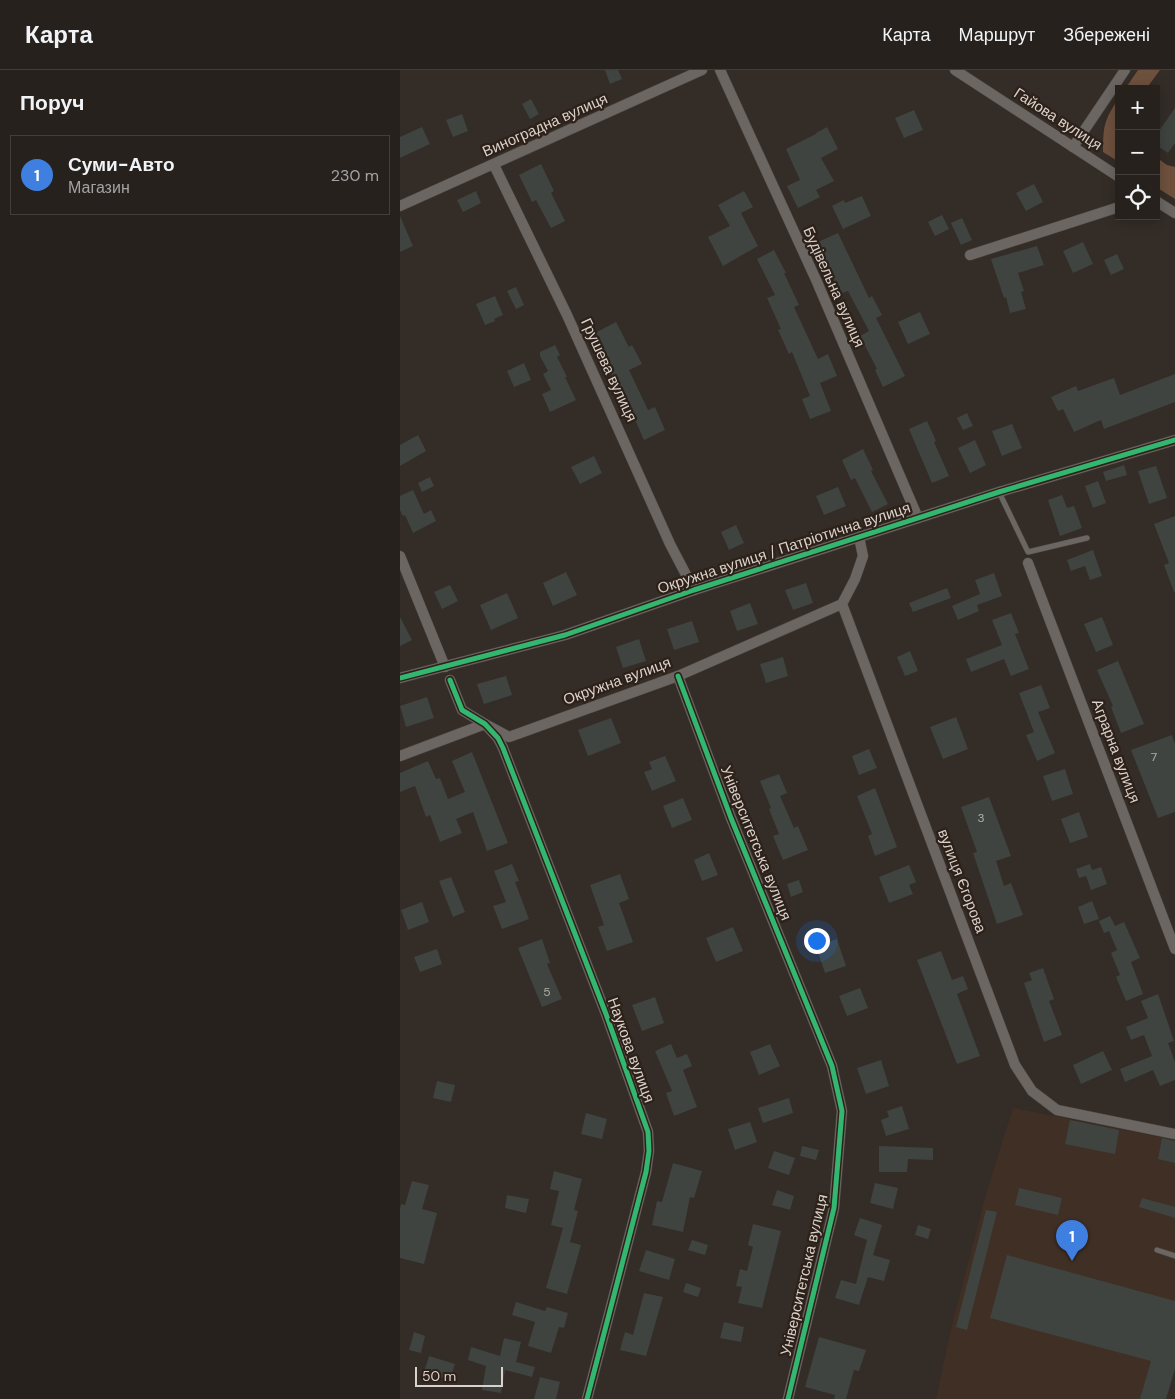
<!DOCTYPE html>
<html lang="uk">
<head>
<meta charset="utf-8">
<style>
  body { margin:0; font-family:"DM Sans",sans-serif; background:#322e2a; color:#f1f3f6 }
  .controls { position:absolute; right:15px; top:15px; display:grid; overflow:hidden; border-radius:0px; box-shadow:0 2px 12px #0003 }
  .controls button { width:45px; height:45px; display:grid; place-items:center; padding:0; border:0; border-bottom:1px solid #423e3b; background:#26211d; color:#f1f3f6; font:25px sans-serif }
  .scale { position:absolute; left:15px; bottom:12px; width:88px; box-sizing:border-box; padding-left:5px; border:2px solid #d9d1cb; border-top:0; font-size:14px; line-height:18px; white-space:nowrap; color:#d9d1cb; -webkit-text-stroke:4px #2d2119; paint-order:stroke }
  .you { position:absolute; left:416px; top:870px; width:18px; height:18px; margin:-12px; border:4px solid #fff; border-radius:50%; background:#1a73e8; box-shadow:0 0 0 8px #1a73e833 }
  .badge { display:grid; place-items:center; width:32px; height:32px; border-radius:50%; background:#9f9792; color:#fff; font-size:16px; font-weight:700 }
  .pin { position:absolute; translate:-50% -41px; filter:drop-shadow(0 1px 2px #0008) }
  .pin::after { content:''; position:absolute; top:26px; width:18px; height:15px; background:inherit; clip-path:polygon(0 0,100% 0,50% 100%) }
  .list { margin:0; padding:0; list-style:none }
  h2 { display:flex; justify-content:space-between; align-items:center; height:65px; margin:0; padding:0 20px; font-size:21px }
  h2 small { font-size:16px; font-weight:400; color:#a4a3a4 }
  .list li { display:grid; grid-template-columns:32px 1fr auto; gap:15px; align-items:center; box-sizing:border-box; height:80px; margin:0 10px 10px; padding:0 10px; border:1px solid #423e3b; border-radius:0px }
  .list b { display:block; font-size:19px; white-space:nowrap }
  .list p { margin:0; font-size:16px; white-space:nowrap; color:#a4a3a4 }
  .list em { font-size:16px; font-style:normal; color:#a4a3a4 }
  .icon { flex:none; width:28px; height:28px; fill:none; stroke:currentColor; stroke-width:2; stroke-linecap:round; stroke-linejoin:round }
  .map { position:relative; flex:none; width:775px; height:1329px; overflow:hidden }
  header { display:flex; align-items:center; gap:30px; box-sizing:border-box; height:70px; padding:0 25px; background:#26211d; border-bottom:1px solid #423e3b }
  header strong { font-size:24px }
  nav { display:flex; gap:28px; margin-inline-start:auto; font-size:18px }
  main { display:flex }
  aside { flex:1; background:#26211d }
  .map>svg:first-child { display:block }
</style>
</head>
<body>
<header>
<strong>Карта</strong>
<nav><a>Карта</a><a>Маршрут</a><a>Збережені</a></nav>
</header>
<main>
<aside>
<h2>Поруч<small></small></h2>
<ul class="list">
<li><span class="badge" style="background:#3f7fe0">1</span><div><b>Суми-Авто</b><p>Магазин</p></div><em>230 m</em></li>
</ul>
</aside>
<div class="map">
<svg width="775" height="1329" viewBox="0 0 775 1329">
  <rect width="100%" height="100%" fill="#332c27"/>
  <!-- built -->
  <path fill="#402f24" d="M613,1038L775,1070V1299L766,1329H536L550,1263L587,1120Z"/>
  <!-- forest -->
  <g fill="#6e513d">
    <path d="M738,0H760L746,19H725Z"/>
    <path d="M719,28V92L703,82C703,56 704,50 719,28Z"/>
    <path d="M756,87L767,95L775,97V129L756,117Z"/>
  </g>
  <!-- building -->
  <g fill="#3f4440">
    <path d="M205,0H218L222,9L210,14Z"/>
    <path d="M131,29L139,44L130,49L122,34Z"/>
    <path d="M775,38V73L768,83L756,75V65Z"/>
    <path d="M514,40L523,60L504,68L495,48Z"/>
    <path d="M62,44L68,61L53,67L46,50Z"/>
    <path d="M22,57L30,74L0,88V67Z"/>
    <path d="M427,57L438,79L421,88L434,111L416,120L420,127L398,138L387,116L400,110L386,79L416,64V63Z"/>
    <path d="M141,94L154,121L151,123L165,151L151,158L136,130L132,132L119,105Z"/>
    <path d="M634,114L643,132L626,141L616,123Z"/>
    <path d="M76,121L81,133L63,142L57,130Z"/>
    <path d="M344,121L353,137L341,143L358,176L323,196L308,167L330,156L318,135Z"/>
    <path d="M462,126L471,146L443,159L432,136L444,130L445,133Z"/>
    <path d="M542,145L549,159L535,166L528,152Z"/>
    <path d="M0,146L13,176L0,182Z"/>
    <path d="M562,148L572,170L561,175L551,153Z"/>
    <path d="M438,163L469,228L472,226L482,245L476,248L505,306L483,317L475,300L477,299L460,266L469,261L448,221L440,224L418,172Z"/>
    <path d="M683,172L693,194L673,203L663,181Z"/>
    <path d="M637,176L644,195L618,203L624,221L621,222L626,239L610,243L606,227L604,228L591,189Z"/>
    <path d="M374,180L386,203H384L399,235L394,237L418,289L428,284L437,306L420,313L431,341L410,349L402,329L410,326L392,282L389,284L378,260L381,259L367,228L375,225L357,189Z"/>
    <path d="M717,184L724,199L711,205L704,190Z"/>
    <path d="M116,217L124,235L116,239L107,221Z"/>
    <path d="M95,226L103,245L94,249L95,251L85,255L76,234Z"/>
    <path d="M520,242L530,264L508,274L498,252Z"/>
    <path d="M216,252L229,277L232,275L242,294L229,300L248,340L255,337L265,360L244,370L228,334L221,337L212,318L217,316L204,290L206,289L193,264Z"/>
    <path d="M155,275L160,285L157,287L167,307H165L176,330L150,342L142,324L151,320L143,304L148,301L140,286V282Z"/>
    <path d="M124,293L131,310L114,317L107,301Z"/>
    <path d="M775,304V332L704,359L701,350L674,362L663,339L658,341L651,327L676,316L678,321L714,308L720,325Z"/>
    <path d="M567,343L573,356L563,360L557,348Z"/>
    <path d="M527,351L536,371L534,372L549,406L532,413L509,359Z"/>
    <path d="M612,354L622,378L602,386L592,361Z"/>
    <path d="M18,365L26,381L0,396V375Z"/>
    <path d="M575,370L586,395L570,403L558,378Z"/>
    <path d="M463,379L473,400L471,401L488,434L472,442L455,408L451,410L442,390Z"/>
    <path d="M194,386L202,403L180,414L171,397Z"/>
    <path d="M724,395L727,405L706,411L703,402Z"/>
    <path d="M756,396L767,428L749,434L738,401Z"/>
    <path d="M30,407L34,416L22,422L18,413Z"/>
    <path d="M698,411L706,433L693,438L685,416Z"/>
    <path d="M438,417L446,436L424,445L416,426Z"/>
    <path d="M13,420L24,444L31,440L36,451L13,463L5,445L3,446L0,440V426Z"/>
    <path d="M662,425L667,438L674,436L682,458L660,466L648,430Z"/>
    <path d="M775,446V522H774L764,495L769,493L754,454Z"/>
    <path d="M336,455L344,473L329,480L321,462Z"/>
    <path d="M693,480L702,506L690,510L685,496L671,501L667,490Z"/>
    <path d="M166,502L177,525L153,536L143,513Z"/>
    <path d="M594,503L602,526L577,535L579,541L558,550L552,536L580,524L575,510Z"/>
    <path d="M406,513L413,533L393,540L385,520Z"/>
    <path d="M50,515L58,531L42,539L34,522Z"/>
    <path d="M547,518L551,528L513,542L509,533Z"/>
    <path d="M107,523L118,548L91,560L80,535Z"/>
    <path d="M350,533L358,554L337,561L330,541Z"/>
    <path d="M611,543L619,563L615,564L629,599L611,606L604,589L571,602L566,589L602,575L592,550Z"/>
    <path d="M0,547L12,570L0,576Z"/>
    <path d="M702,547L713,575L696,582L684,554Z"/>
    <path d="M292,551L299,572L274,580L267,559Z"/>
    <path d="M239,569L246,591L223,598L216,577Z"/>
    <path d="M510,581L518,601L505,606L497,587Z"/>
    <path d="M383,587L388,606L366,613L360,594Z"/>
    <path d="M718,591L744,654L721,663L711,637L713,636L697,600Z"/>
    <path d="M106,606L112,625L84,634L77,614Z"/>
    <path d="M641,615L650,638L638,642L655,683L637,691L626,665L634,662L619,623Z"/>
    <path d="M27,627L34,648L6,657L0,636Z"/>
    <path d="M556,647L568,679L543,689L530,657Z"/>
    <path d="M211,648L221,673L188,686L178,660Z"/>
    <path d="M772,665L775,674V742L758,748L731,680Z"/>
    <path d="M469,679L477,698L459,705L452,686Z"/>
    <path d="M72,682L108,773L87,781L73,742L56,749L62,763L40,772L30,745L26,747L15,716L0,722V703L28,691L36,709L40,708L48,729L65,722L52,691Z"/>
    <path d="M265,686L276,711L252,721L244,702L252,699L249,692Z"/>
    <path d="M665,699L673,724L652,731L643,706Z"/>
    <path d="M379,704L387,723L380,726L394,758L398,756L408,780L383,790L373,766L379,764L369,739L371,738L360,711Z"/>
    <path d="M475,718L497,777L475,786L468,766L472,764L457,726Z"/>
    <path d="M589,727L611,786L596,791L604,816L611,813L623,845L597,854L573,783L577,782L561,737Z"/>
    <path d="M283,728L292,750L272,758L263,736Z"/>
    <path d="M679,742L688,767L670,773L661,749Z"/>
    <path d="M309,783L318,805L302,811L294,790Z"/>
    <path d="M112,794L119,811L115,812L129,849L102,859L93,836L106,832L94,801Z"/>
    <path d="M690,794L692,800L701,797L707,814L691,820L686,806L679,808L676,799Z"/>
    <path d="M509,795L516,812L509,815L513,824L489,833L479,807Z"/>
    <path d="M220,804L229,829L219,833L233,872L207,881L198,857L204,855L190,815Z"/>
    <path d="M51,807L65,842L53,847L39,811Z"/>
    <path d="M399,810L403,822L391,827L387,814Z"/>
    <path d="M692,831L699,849L684,854L678,837Z"/>
    <path d="M22,832L29,852L8,860L1,840Z"/>
    <path d="M710,846L715,856L724,852L740,888L731,892L743,924L726,931L716,907L720,905L711,883L717,880L709,861L704,863L699,851Z"/>
    <path d="M333,857L343,881L316,892L306,868Z"/>
    <path d="M142,869L150,893L147,894L162,929L142,937L118,878Z"/>
    <path d="M437,869L446,896L425,903L416,876Z"/>
    <path d="M37,879L42,894L20,902L14,887Z"/>
    <path d="M541,881L552,910L563,906L568,919L557,924L580,986L557,994L517,890Z"/>
    <path d="M643,898L654,929L649,931L662,965L644,972L624,913L632,910L629,903Z"/>
    <path d="M460,918L468,938L447,946L439,926Z"/>
    <path d="M758,924L774,971L768,973L775,992V1010L760,1016L753,1000L725,1012L720,999L752,986L744,965L731,970L726,957L748,948L741,931Z"/>
    <path d="M255,927L264,953L242,961L232,935Z"/>
    <path d="M271,974L277,988L287,984L292,996L283,1000L297,1037L274,1046L266,1023L272,1021L255,981Z"/>
    <path d="M370,974L380,996L359,1005L350,982Z"/>
    <path d="M703,981L712,1000L681,1014L673,995Z"/>
    <path d="M481,990L489,1016L466,1024L457,998Z"/>
    <path d="M37,1011L55,1015L51,1032L33,1028Z"/>
    <path d="M389,1028L393,1043L363,1053L358,1038Z"/>
    <path d="M502,1036L509,1059L486,1066L481,1050L489,1047L487,1041Z"/>
    <path d="M186,1043L207,1049L202,1069L181,1064Z"/>
    <path d="M670,1050L719,1060L715,1084L665,1074Z"/>
    <path d="M350,1052L357,1072L335,1080L328,1059Z"/>
    <path d="M762,1068L775,1071V1093L758,1089Z"/>
    <path d="M402,1076L419,1080L416,1090L400,1086Z"/>
    <path d="M479,1076L533,1078V1090L508,1089L507,1102H479Z"/>
    <path d="M374,1081L395,1088L389,1105L368,1098Z"/>
    <path d="M273,1093L302,1101L294,1128L290,1127L283,1162L252,1155L257,1131L262,1132Z"/>
    <path d="M154,1101L182,1109L174,1140L178,1141L170,1172L181,1175L167,1224L146,1218L163,1158L151,1155L159,1121L150,1119Z"/>
    <path d="M12,1111L29,1115L22,1139L37,1143L24,1194L0,1188V1139L1,1134L5,1135Z"/>
    <path d="M475,1113L498,1118L493,1139L470,1133Z"/>
    <path d="M619,1118L662,1128L658,1145L615,1135Z"/>
    <path d="M377,1120L394,1126L390,1140L372,1135Z"/>
    <path d="M107,1125L129,1129L126,1143L105,1138Z"/>
    <path d="M742,1128L775,1137V1148L739,1137Z"/>
    <path d="M586,1140L597,1142L567,1260L556,1257Z"/>
    <path d="M460,1148L482,1155L473,1185L490,1190L484,1211L468,1207L459,1235L435,1228L441,1210L456,1214L467,1170L454,1165Z"/>
    <path d="M353,1154L381,1161L362,1238L338,1233L342,1217L336,1216L340,1199L347,1201L353,1177L348,1175Z"/>
    <path d="M518,1155L531,1159L528,1169L515,1165Z"/>
    <path d="M292,1170L308,1175L305,1185L288,1180Z"/>
    <path d="M246,1180L275,1189L269,1210L239,1201Z"/>
    <path d="M607,1185L775,1231V1299L766,1329H740L751,1291L590,1248Z"/>
    <path d="M286,1213L301,1218L298,1227L283,1222Z"/>
    <path d="M244,1223L263,1227L246,1286L220,1280L225,1262L233,1265Z"/>
    <path d="M116,1232L145,1241L147,1237L168,1243L164,1258L159,1257L151,1283L128,1276L135,1252L112,1245Z"/>
    <path d="M324,1252L344,1257L341,1272L320,1268Z"/>
    <path d="M14,1262L25,1266L21,1283L9,1280Z"/>
    <path d="M419,1267L466,1280L459,1301L454,1300L446,1329H434L435,1325L405,1317Z"/>
    <path d="M104,1268L121,1272L116,1292L135,1297L132,1307L105,1300L101,1323L82,1320L86,1296L68,1290L71,1277L100,1286Z"/>
    <path d="M29,1286L55,1294L50,1310L24,1302Z"/>
    <path d="M140,1307L160,1312L156,1329H134Z"/>
  </g>
  <g fill="none" stroke-linecap="round" stroke-linejoin="round">
    <!-- service casing -->
    <g stroke="#4f4a45" stroke-width="6">
      <g id="service">
        <path d="M599,422L628,482L687,468"/>
        <path d="M757,1180L775,1186"/>
      </g>
    </g>
    <!-- minor casing -->
    <g stroke="#4f4a45" stroke-width="11">
      <g id="minor">
        <path d="M320,0L417,212L518,448"/>
        <path d="M555,0L719,107"/>
        <path d="M673,77L725,0"/>
        <path d="M94,95L167,245L270,474L294,520"/>
        <path d="M756,131L775,143"/>
        <path d="M0,136L302,0"/>
        <path d="M570,185L719,137"/>
        <path d="M459,467L463,486L455,509L442,534L615,995L632,1021L657,1040L775,1064"/>
        <path d="M0,486L45,597"/>
        <path d="M628,493L775,879"/>
        <path d="M278,606L331,748L432,996L442,1041L434,1138L388,1329"/>
        <path d="M0,608L165,565L294,520L599,422L775,370"/>
        <path d="M50,610L62,640L85,654L98,668L103,678L206,944L248,1062L249,1081L246,1102L187,1329"/>
        <path d="M0,686L85,654L109,667L278,606L442,534"/>
      </g>
    </g>
    <!-- service -->
    <use href="#service" stroke="#6b6662" stroke-width="5"/>
    <!-- minor -->
    <use href="#minor" stroke="#6b6662" stroke-width="10"/>
    <!-- cycleway casing -->
    <g stroke="#2d2119" stroke-width="8">
      <g id="cycleway">
        <path d="M278,606L331,748L432,996L442,1041L434,1138L388,1329"/>
        <path d="M0,608L165,565L294,520L599,422L775,370"/>
        <path d="M50,610L62,640L85,654L98,668L103,678L206,944L248,1062L249,1081L246,1102L187,1329"/>
      </g>
    </g>
    <!-- cycleway -->
    <use href="#cycleway" stroke="#33b770" stroke-width="5"/>
  </g>
  <g text-anchor="middle" dominant-baseline="central" stroke-width="4.5" stroke-linejoin="round" paint-order="stroke">
    <!-- number labels -->
    <g font-size="12" fill="#b2aea8">
      <text x="754" y="687">7</text>
      <text x="581" y="748">3</text>
      <text x="147" y="922">5</text>
    </g>
    <!-- street labels -->
    <g font-size="15" fill="#d9d1cb" stroke="#2d2119">
      <text transform="translate(658 49) rotate(33)">Гайова вулиця</text>
      <text transform="translate(145 55) rotate(-24)">Виноградна вулиця</text>
      <text transform="translate(434 217) rotate(66)">Будівельна вулиця</text>
      <text transform="translate(209 300) rotate(65)">Грушева вулиця</text>
      <text transform="translate(384 478) rotate(-18)">Окружна вулиця / Патріотична вулиця</text>
      <text transform="translate(217 611) rotate(-20)">Окружна вулиця</text>
      <text transform="translate(716 681) rotate(69)">Аграрна вулиця</text>
      <text transform="translate(356 773) rotate(68)">Університетська вулиця</text>
      <text transform="translate(562 811) rotate(69)">вулиця Єгорова</text>
      <text transform="translate(231 980) rotate(70)">Наукова вулиця</text>
      <text transform="translate(404 1205) rotate(-77)">Університетська вулиця</text>
    </g>
  </g>
</svg>
<div class="controls">
<button>+</button>
<button>−</button>
<button><svg class="icon" aria-label="locate" viewBox="0 0 24 24"><circle cx="12" cy="12" r="6"/><path d="M12 2v4M12 18v4M2 12h4M18 12h4"/></svg></button>
</div>
<div class="scale">50 m</div>
<div class="you"></div>
<div class="pin badge" style="left:672px;top:1191px;background:#3f7fe0">1</div>
</div>
</main>
</body>
</html>
